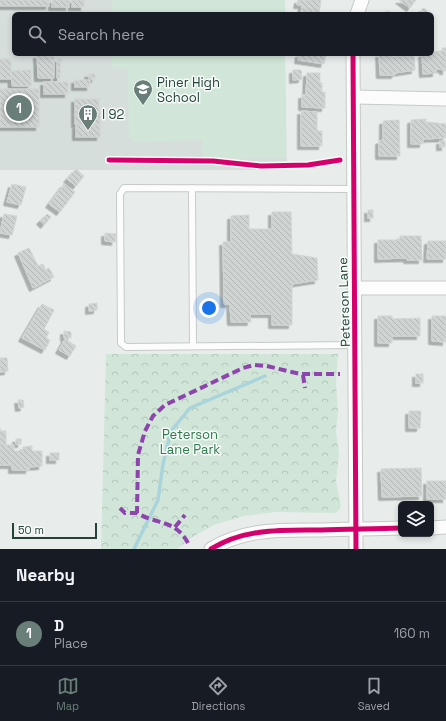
<!DOCTYPE html>
<html lang="en">
<head>
<meta charset="utf-8">
<style>
  body { margin:0; font-family:"Space Grotesk",sans-serif; background:#20242c; color:#f1f3f6 }
  .controls { position:absolute; right:12px; bottom:12px; display:grid; overflow:hidden; border-radius:6px; box-shadow:0 2px 6px #0003 }
  .controls button { width:36px; height:36px; display:grid; place-items:center; padding:0; border:0; border-bottom:1px solid #363941; background:#171b24; color:#f1f3f6; font:20px sans-serif }
  .scale { position:absolute; left:12px; bottom:10px; width:85px; box-sizing:border-box; padding-left:4px; border:2px solid #24423a; border-top:0; font-size:11px; line-height:14px; white-space:nowrap; color:#24423a; -webkit-text-stroke:3px #f7fbf9; paint-order:stroke }
  .you { position:absolute; left:209px; top:308px; width:14px; height:14px; margin:-10px; border:3px solid #fff; border-radius:50%; background:#1a73e8; box-shadow:0 0 0 6px #1a73e833 }
  .badge { display:grid; place-items:center; width:26px; height:26px; border-radius:50%; background:#697e78; color:#fff; font-size:13px; font-weight:700 }
  .pin { position:absolute; translate:-50% -50%; border:2px solid #fff; box-shadow:0 1px 4px #0006 }
  .list { margin:0; padding:0; list-style:none }
  h2 { display:flex; justify-content:space-between; align-items:center; height:52px; margin:0; padding:0 16px; font-size:17px }
  h2 small { font-size:13px; font-weight:400; color:#9ea1a6 }
  .list li { display:grid; grid-template-columns:26px 1fr auto; gap:12px; align-items:center; box-sizing:border-box; height:64px; padding:0 16px; border-top:1px solid #363941 }
  .list b { display:block; font-size:15px; white-space:nowrap }
  .list p { margin:0; font-size:13px; white-space:nowrap; color:#9ea1a6 }
  .list em { font-size:13px; font-style:normal; color:#9ea1a6 }
  .icon { flex:none; width:22px; height:22px; fill:none; stroke:currentColor; stroke-width:2; stroke-linecap:round; stroke-linejoin:round }
  .map { position:relative; flex:none; width:446px; height:549px; overflow:hidden }
  .search { position:absolute; background:#171b24; box-shadow:0 2px 6px #0003; left:12px; right:12px; top:12px; height:44px; display:flex; align-items:center; gap:10px; box-sizing:border-box; padding:0 14px; border-radius:6px; color:#9ea1a6; font-size:15px }
  .sheet { height:116px; background:#171b24 }
  nav { display:flex; justify-content:space-around; align-items:center; box-sizing:border-box; height:56px; border-top:1px solid #363941; background:#171b24; font-size:11px; color:#9ea1a6 }
  nav a { display:grid; justify-items:center; gap:2px }
  nav .on { color:#697e78 }
  .map>svg:first-child { display:block }
</style>
</head>
<body>
<div class="map">
<svg width="446" height="549" viewBox="0 0 446 549">
  <defs>
    <pattern id="forest-crowns" width="20" height="18" patternUnits="userSpaceOnUse"><rect width="20" height="18" fill="#d1e6d8"/><path d="M2 6a3 3 0 1 1 6 0M12 15a3 3 0 1 1 6 0" fill="none" stroke="#b3c6ba"/></pattern>
    <pattern id="building-back-hatch" width="6" height="6" patternUnits="userSpaceOnUse"><rect width="6" height="6" fill="#cfd4d2"/><path d="M-1 5l2 2M0 0l6 6M5-1l2 2" fill="none" stroke="#b2b7b5"/></pattern>
    <filter id="shadow"><feDropShadow dx="-3.5" dy="3.5" stdDeviation="0" flood-color="#0004"/></filter>
  </defs>
  <rect width="100%" height="100%" fill="#e8edeb"/>
  <!-- built -->
  <path fill="#d6dedb" d="M0,0H285V14H14V54H285L287,170H0Z"/>
  <!-- forest -->
  <path fill="url(#forest-crowns)" d="M106,354H338L336,383L338,412L336,430L339,454L336,481L341,506L339,510L336,513L276,512L244,516L214,525L194,536L177,549H101Z"/>
  <!-- pitch -->
  <g fill="#d1e6d8">
    <rect x="112" y="0" width="173" height="14"/>
    <path d="M112,54H285L286,158L203,159L202,140L134,142L129,137L128,69L112,68Z"/>
  </g>
  <g fill="none" stroke-linecap="round" stroke-linejoin="round">
    <!-- stream -->
    <path stroke="#a9d4db" stroke-width="3.5" d="M134,549L158,500L163,464L171,431L190,408L265,376"/>
  </g>
  <!-- building -->
  <g fill="url(#building-back-hatch)" stroke="#d1d6d4" filter="url(#shadow)">
    <rect x="0" y="0" width="49" height="6"/>
    <rect x="52" y="0" width="17" height="7"/>
    <rect x="72" y="0" width="12" height="7"/>
    <path d="M298,0H321L319,14H301L302,5H297Z"/>
    <path d="M399,0H416L410,8Z"/>
    <path d="M423,8L427,10L426,14L421,11Z"/>
    <path d="M386,11L397,14H386Z"/>
    <path d="M442,48H446V71H443V69H436V73L423,74L422,54L442,51Z"/>
    <path d="M299,54H326L324,64L298,60Z"/>
    <path d="M379,54H392V57L414,56L415,70L395,73V75H380Z"/>
    <path d="M37,55L54,57V78H38Z"/>
    <rect x="0" y="59" width="11" height="20"/>
    <path d="M57,59H61L60,78H57Z"/>
    <path d="M31,70V86H12L11,71Z"/>
    <path d="M293,70H301L302,79L293,80Z"/>
    <path d="M307,73H320V83H322V92H325V108L302,107V95H306Z"/>
    <path d="M88,74H95V79H89Z"/>
    <rect x="75" y="80" width="15" height="7"/>
    <rect x="44" y="82" width="24" height="12"/>
    <rect x="0" y="89" width="39" height="38"/>
    <rect x="75" y="99" width="24" height="12"/>
    <path d="M301,111L317,112V131H322V146H301Z"/>
    <rect x="75" y="112" width="25" height="12"/>
    <path d="M426,119V122L446,124V138L423,139V144H411V120Z"/>
    <path d="M399,120L400,156H379V141L383,140V121Z"/>
    <rect x="76" y="125" width="24" height="12"/>
    <rect x="440" y="141" width="5" height="6"/>
    <path d="M76,169L84,176L76,186L67,179Z"/>
    <path d="M12,184L26,187L21,205L7,202Z"/>
    <path d="M64,184L75,192L60,212L49,204Z"/>
    <rect x="368" y="210" width="5" height="8"/>
    <path d="M272,212H291L292,254L317,258L318,280L292,284V325H272V314H250L251,322H231L230,304H224L223,242H231V216L249,215V229H272Z"/>
    <path d="M4,214L17,216L12,235L0,233Z"/>
    <path d="M47,214L51,217L44,225L40,221Z"/>
    <path d="M105,233L116,234L115,242L105,241Z"/>
    <path d="M400,236H421L422,260H407V258L378,259V240H400Z"/>
    <path d="M428,241H446V259H427Z"/>
    <path d="M29,248L38,266L43,264L46,270L49,268L54,277L33,288L18,253Z"/>
    <path d="M97,303V310L89,311V304Z"/>
    <path d="M42,304L54,310L44,329L49,332L46,338L50,340L45,350L22,338Z"/>
    <path d="M378,316H392V319L420,318V336H392V343H378Z"/>
    <path d="M432,316H446V342L432,341Z"/>
    <path d="M64,331L71,332V338H64Z"/>
    <path d="M65,339L76,346L70,356L59,350Z"/>
    <path d="M0,358H7L8,371L0,372Z"/>
    <rect x="416" y="374" width="7" height="9"/>
    <path d="M18,400H23L24,407L19,408Z"/>
    <path d="M409,411H421L420,428H409Z"/>
    <path d="M0,428V431H6V445H14V451H23V447L32,446V451H42V466L29,467V470H12V465H0Z"/>
    <rect x="16" y="439" width="5" height="5"/>
    <rect x="50" y="453" width="9" height="7"/>
    <path d="M421,468L422,496L382,497L381,469Z"/>
    <rect x="427" y="481" width="19" height="18"/>
  </g>
  <g fill="none" stroke-linecap="round" stroke-linejoin="round">
    <!-- lane casing -->
    <g stroke="#c5cac8" stroke-width="8">
      <g id="lane">
        <path d="M192,188L193,346"/>
        <path d="M353,189L124,188L120,194L121,343L126,347L355,345"/>
      </g>
    </g>
    <!-- street casing -->
    <g stroke="#c5cac8" stroke-width="15">
      <g id="street">
        <path d="M357,14L362,0"/>
        <path d="M353,54L356,549"/>
        <path d="M355,97L446,99"/>
        <path d="M354,288H446"/>
        <path d="M431,528L446,527"/>
        <path d="M211,549C245,528 283,530 321,530C348,529 374,529 401,528"/>
      </g>
    </g>
    <!-- lane -->
    <use href="#lane" stroke="#fcfcfc" stroke-width="6"/>
    <!-- street -->
    <use href="#street" stroke="#fcfcfc" stroke-width="13"/>
    <!-- quiet -->
    <g stroke="#8e44ad" stroke-width="4" stroke-dasharray="8 4" stroke-linecap="butt">
      <path d="M303,375L305,388"/>
      <path d="M120,508L125,513H137"/>
      <path d="M175,527L185,515"/>
      <path d="M188,543C175,519 157,525 137,513L138,455L145,431L153,416L165,405L243,368L254,365L267,366L300,374H340"/>
    </g>
    <!-- cycleway casing -->
    <g stroke="#f7fbf9" stroke-width="8">
      <g id="cycleway">
        <path d="M353,54L356,549"/>
        <path d="M109,160L213,161L261,166L308,165L340,160"/>
        <path d="M211,549C245,528 283,530 321,530C348,529 374,529 401,528"/>
      </g>
    </g>
    <!-- cycleway -->
    <use href="#cycleway" stroke="#d6006c" stroke-width="5"/>
  </g>
  <!-- icons -->
  <defs>
    <g id="school-pin" transform="scale(1)"><path d="M0 17L-7.5 6A9.5 9.5 0 1 1 7.5 6Z" fill="#697e78" stroke="#f7fbf9"/><path d="M0-5L7-2L0 1L-7-2ZM-4 1L0 2.5L4 1V4Q0 6-4 4Z" fill="#fff"/></g>
    <g id="building-pin" transform="scale(1)"><path d="M0 17L-7.5 6A9.5 9.5 0 1 1 7.5 6Z" fill="#697e78" stroke="#f7fbf9"/><path d="M-4-6H4V6H1V3H-1V6H-4ZM-2.5-4.3h1.7v1.8h-1.7ZM.8-4.3h1.7v1.8H.8ZM-2.5-1h1.7V.8h-1.7ZM.8-1h1.7V.8H.8Z" fill="#fff"/></g>
  </defs>
  <g fill-rule="evenodd">
    <use href="#school-pin" x="143" y="89"/>
    <use href="#building-pin" x="88" y="114"/>
  </g>
  <g text-anchor="middle" dominant-baseline="central" stroke-width="3" stroke-linejoin="round" paint-order="stroke">
    <!-- poi labels -->
    <g font-size="13" fill="#24423a" stroke="#f7fbf9" text-anchor="start">
      <text x="157" y="82">Piner High<tspan x="157" dy="15">School</tspan></text>
      <text x="102" y="114">I 92</text>
    </g>
    <!-- street labels -->
    <g font-size="13" fill="#24423a" stroke="#f7fbf9">
      <text transform="translate(344 302) rotate(-92)">Peterson Lane</text>
    </g>
    <!-- park labels -->
    <g font-size="13" fill="#2d7a4b" stroke="#f7fbf9">
      <text x="190" y="434">Peterson<tspan x="190" dy="15">Lane Park</tspan></text>
    </g>
  </g>
</svg>
<div class="controls">
<button><svg class="icon" aria-label="layers" viewBox="0 0 24 24"><path d="M12 4l9 5-9 5-9-5zM3 14l9 5 9-5"/></svg></button>
</div>
<div class="scale">50 m</div>
<div class="you"></div>
<div class="pin badge" style="left:19px;top:108px">1</div>
<div class="search"><svg class="icon" aria-label="search" viewBox="0 0 24 24"><circle cx="10" cy="10" r="6"/><path d="M15 15l6 6"/></svg>Search here</div>
</div>
<section class="sheet">
<h2>Nearby<small></small></h2>
<ul class="list">
<li><span class="badge">1</span><div><b>D</b><p>Place</p></div><em>160 m</em></li>
</ul>
</section>
<nav>
<a class="on"><svg class="icon" aria-label="map" viewBox="0 0 24 24"><path d="M3 6l6-2 6 2 6-2v14l-6 2-6-2-6 2zM9 4v14M15 6v14"/></svg>Map</a>
<a><svg class="icon" aria-label="directions" viewBox="0 0 24 24"><path d="M12 3l9 9-9 9-9-9zM9 14v-3h6M13 9l2 2-2 2"/></svg>Directions</a>
<a><svg class="icon" aria-label="saved" viewBox="0 0 24 24"><path d="M7 4h10v16l-5-4-5 4z"/></svg>Saved</a>
</nav>
</body>
</html>
